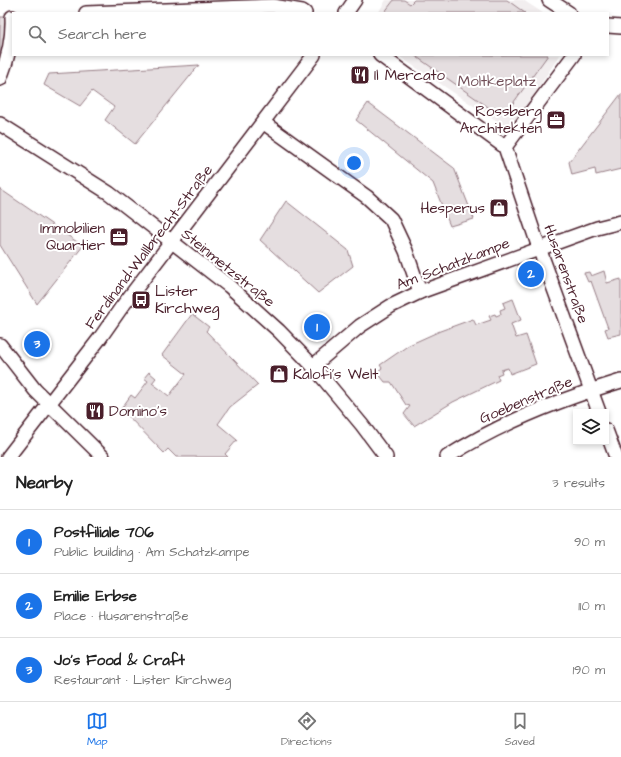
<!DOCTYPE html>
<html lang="en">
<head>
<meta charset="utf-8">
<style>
  body { margin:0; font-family:"Architects Daughter",sans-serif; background:#f6f6f6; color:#222 }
  .controls { position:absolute; right:12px; bottom:12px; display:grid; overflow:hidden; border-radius:0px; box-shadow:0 2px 6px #0003 }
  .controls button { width:36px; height:36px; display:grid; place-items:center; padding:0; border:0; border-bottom:1px solid #e0e0e0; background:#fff; color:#222; font:20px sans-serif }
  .you { position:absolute; left:354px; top:163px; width:14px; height:14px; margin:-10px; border:3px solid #fff; border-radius:50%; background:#1a73e8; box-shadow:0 0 0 6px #1a73e833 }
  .badge { display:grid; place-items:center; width:26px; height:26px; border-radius:50%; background:#1a73e8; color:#fff; font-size:13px; font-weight:700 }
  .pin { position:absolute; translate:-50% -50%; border:2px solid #fff; box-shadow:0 1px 4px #0006 }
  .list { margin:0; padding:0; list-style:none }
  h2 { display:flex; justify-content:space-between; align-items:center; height:52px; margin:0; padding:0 16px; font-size:17px }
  h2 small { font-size:13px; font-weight:400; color:#767676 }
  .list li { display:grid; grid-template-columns:26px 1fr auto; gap:12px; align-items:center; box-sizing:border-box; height:64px; padding:0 16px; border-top:1px solid #e0e0e0 }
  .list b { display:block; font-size:15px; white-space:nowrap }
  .list p { margin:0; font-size:13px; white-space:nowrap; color:#767676 }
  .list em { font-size:13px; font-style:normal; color:#767676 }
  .icon { flex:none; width:22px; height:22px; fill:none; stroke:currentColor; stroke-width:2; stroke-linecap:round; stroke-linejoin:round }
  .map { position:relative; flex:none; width:621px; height:457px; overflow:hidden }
  .search { position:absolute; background:#fff; box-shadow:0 2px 6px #0003; left:12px; right:12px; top:12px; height:44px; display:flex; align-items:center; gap:10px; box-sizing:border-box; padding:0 14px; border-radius:0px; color:#767676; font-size:15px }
  .sheet { height:244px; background:#fff }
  nav { display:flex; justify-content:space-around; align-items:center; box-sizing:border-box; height:56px; border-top:1px solid #e0e0e0; background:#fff; font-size:11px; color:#767676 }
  nav a { display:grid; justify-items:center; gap:2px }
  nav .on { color:#1a73e8 }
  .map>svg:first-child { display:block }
</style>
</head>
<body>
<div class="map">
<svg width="621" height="457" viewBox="0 0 621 457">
  <rect width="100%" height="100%" fill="#fff"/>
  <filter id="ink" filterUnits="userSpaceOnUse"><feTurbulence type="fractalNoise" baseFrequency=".025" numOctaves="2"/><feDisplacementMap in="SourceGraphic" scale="8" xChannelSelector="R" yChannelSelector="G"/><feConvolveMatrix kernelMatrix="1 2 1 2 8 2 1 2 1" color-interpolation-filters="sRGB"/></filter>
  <g filter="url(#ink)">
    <!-- built -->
    <g fill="#f2eeef">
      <path d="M386,0H523L543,13H378Z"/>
      <path d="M397,55H560L510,130Z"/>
    </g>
    <!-- green -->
    <g fill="#e5dee0" stroke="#987e86">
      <path d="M394,0H404L410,4L414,0H507L525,13H384Z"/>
      <path d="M0,17H12L0,79Z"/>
      <path d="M414,55H548L511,106L508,111L498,114Z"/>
      <path d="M199,65L135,144L105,120L114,107L92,91L80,106L44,85L49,74Z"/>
      <path d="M621,94V169L596,175L595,169L572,175L569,162Z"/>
      <path d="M368,103L454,168L474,219L450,226L433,183L356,120Z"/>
      <path d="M0,189L83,246L37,304L0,245Z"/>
      <path d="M286,201L348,250L353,266L318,293L260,240Z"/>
      <path d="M604,271L607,283L621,279V334L608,337L605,329L608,328L591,281L588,282L584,273L589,272L591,276Z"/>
      <path d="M513,299L521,320L511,324L516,338L526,335L536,364L510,374L508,368L501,370L502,373L497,375L499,380L453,402L414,426L404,414L410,406L406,405L391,382H385L377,372L382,368L380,365L409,345L440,331L473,319L476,325L491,320L489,316L495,314L496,316L501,314L500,310L505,308L503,303Z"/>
      <path d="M192,314L209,327L206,331L258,385L230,407L218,424L237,440L225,454L228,457H176L168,449L164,453L121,409L131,395L135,398L148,381L144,378L149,372L156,378L152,383L169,396L186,374L162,355Z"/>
    </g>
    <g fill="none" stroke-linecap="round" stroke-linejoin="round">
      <!-- minor casing -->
      <g stroke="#4a1f2b" stroke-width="16">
        <g id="minor">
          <path d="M549,0L569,13"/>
          <path d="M86,13L273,6L302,11L305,13"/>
          <path d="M346,13L355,0"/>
          <path d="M608,26L621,27"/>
          <path d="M380,55L505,147L574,55"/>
          <path d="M0,79C8,59 13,38 12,17"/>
          <path d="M264,123L367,197L391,219L406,251L420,292"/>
          <path d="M0,124L109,193L229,286L279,331L313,366L362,425L386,457"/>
          <path d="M505,147L539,248L599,412"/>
          <path d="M0,345L35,390L103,457"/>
          <path d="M313,366L360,326L391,306L420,292L597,228L621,222"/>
          <path d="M606,430L616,457"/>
          <path d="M8,457L100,338L121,308L314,55"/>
          <path d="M447,457C500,423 561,399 621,381"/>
        </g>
      </g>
      <!-- minor -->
      <use href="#minor" stroke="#fff" stroke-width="13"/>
    </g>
  </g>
  <!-- icons -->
  <defs>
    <g id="restaurant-square" transform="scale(1)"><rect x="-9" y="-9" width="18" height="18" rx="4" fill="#4a1f2b" stroke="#fff"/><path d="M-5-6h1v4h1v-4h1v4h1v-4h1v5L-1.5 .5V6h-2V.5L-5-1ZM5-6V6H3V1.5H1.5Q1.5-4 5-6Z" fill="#fff"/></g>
    <g id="office-square" transform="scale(1)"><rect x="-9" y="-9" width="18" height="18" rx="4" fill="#4a1f2b" stroke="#fff"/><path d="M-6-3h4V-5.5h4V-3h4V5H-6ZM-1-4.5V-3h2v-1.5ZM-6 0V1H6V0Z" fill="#fff"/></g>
    <g id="shop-square" transform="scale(1)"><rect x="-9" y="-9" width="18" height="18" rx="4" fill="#4a1f2b" stroke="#fff"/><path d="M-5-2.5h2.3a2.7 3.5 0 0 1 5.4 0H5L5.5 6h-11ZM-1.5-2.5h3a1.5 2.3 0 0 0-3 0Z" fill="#fff"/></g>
    <g id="bus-square" transform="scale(1)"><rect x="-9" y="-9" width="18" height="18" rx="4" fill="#4a1f2b" stroke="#fff"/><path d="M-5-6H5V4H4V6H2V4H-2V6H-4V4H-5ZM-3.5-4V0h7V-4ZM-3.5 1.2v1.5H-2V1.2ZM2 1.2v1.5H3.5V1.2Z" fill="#fff"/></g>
  </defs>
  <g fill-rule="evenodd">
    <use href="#restaurant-square" x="360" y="75"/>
    <use href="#office-square" x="556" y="120"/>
    <use href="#shop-square" x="499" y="208"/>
    <use href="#office-square" x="119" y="237"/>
    <use href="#bus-square" x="141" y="300"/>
    <use href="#shop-square" x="279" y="374"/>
    <use href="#restaurant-square" x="95" y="411"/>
  </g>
  <g text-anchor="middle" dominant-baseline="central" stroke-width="4" stroke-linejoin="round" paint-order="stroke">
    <!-- poi labels -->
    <g font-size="15" fill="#4a1f2b" stroke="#fff" text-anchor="start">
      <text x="374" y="75">Il Mercato</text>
      <text x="542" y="111" text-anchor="end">Rossberg<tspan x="542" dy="17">Architekten</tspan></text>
      <text x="485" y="208" text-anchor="end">Hesperus</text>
      <text x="105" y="228" text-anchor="end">Immobilien<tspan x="105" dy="17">Quartier</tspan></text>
      <text x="155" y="291">Lister<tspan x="155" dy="17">Kirchweg</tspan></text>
      <text x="293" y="374">Kalofi's Welt</text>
      <text x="109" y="411">Domino's</text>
    </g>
    <!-- park labels -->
    <g font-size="15" fill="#714f58" stroke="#fff">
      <text x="497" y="81">Moltkeplatz</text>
    </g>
    <!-- street labels -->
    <g font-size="15" fill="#4a1f2b" stroke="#fff">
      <text transform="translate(149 247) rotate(-53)">Ferdinand-Wallbrecht-Straße</text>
      <text transform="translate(453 264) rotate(-21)">Am Schatzkampe</text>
      <text transform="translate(228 268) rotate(39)">Steinmetzstraße</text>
      <text transform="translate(566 274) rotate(70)">Husarenstraße</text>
      <text transform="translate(526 400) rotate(-23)">Goebenstraße</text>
    </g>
  </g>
</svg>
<div class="controls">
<button><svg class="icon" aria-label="layers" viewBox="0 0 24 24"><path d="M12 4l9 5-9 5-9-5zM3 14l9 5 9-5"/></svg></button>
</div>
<div class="you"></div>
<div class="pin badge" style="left:317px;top:327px">1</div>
<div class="pin badge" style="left:531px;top:274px">2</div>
<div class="pin badge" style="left:37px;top:344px">3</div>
<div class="search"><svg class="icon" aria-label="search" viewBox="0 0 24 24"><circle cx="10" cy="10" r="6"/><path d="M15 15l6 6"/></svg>Search here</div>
</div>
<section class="sheet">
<h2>Nearby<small>3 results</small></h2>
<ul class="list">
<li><span class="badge">1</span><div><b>Postfiliale 706</b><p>Public building · Am Schatzkampe</p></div><em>90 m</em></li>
<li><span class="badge">2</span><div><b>Emilie Erbse</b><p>Place · Husarenstraße</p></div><em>110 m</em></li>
<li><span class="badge">3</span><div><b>Jo's Food &amp; Craft</b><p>Restaurant · Lister Kirchweg</p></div><em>190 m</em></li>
</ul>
</section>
<nav>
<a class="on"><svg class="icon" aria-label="map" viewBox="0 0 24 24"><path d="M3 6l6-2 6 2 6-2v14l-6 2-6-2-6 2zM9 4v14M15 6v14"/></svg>Map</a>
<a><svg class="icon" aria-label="directions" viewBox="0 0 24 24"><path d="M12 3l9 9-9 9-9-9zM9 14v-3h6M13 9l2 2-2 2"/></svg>Directions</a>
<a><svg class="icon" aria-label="saved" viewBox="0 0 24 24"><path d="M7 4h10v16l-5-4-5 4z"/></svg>Saved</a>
</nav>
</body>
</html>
